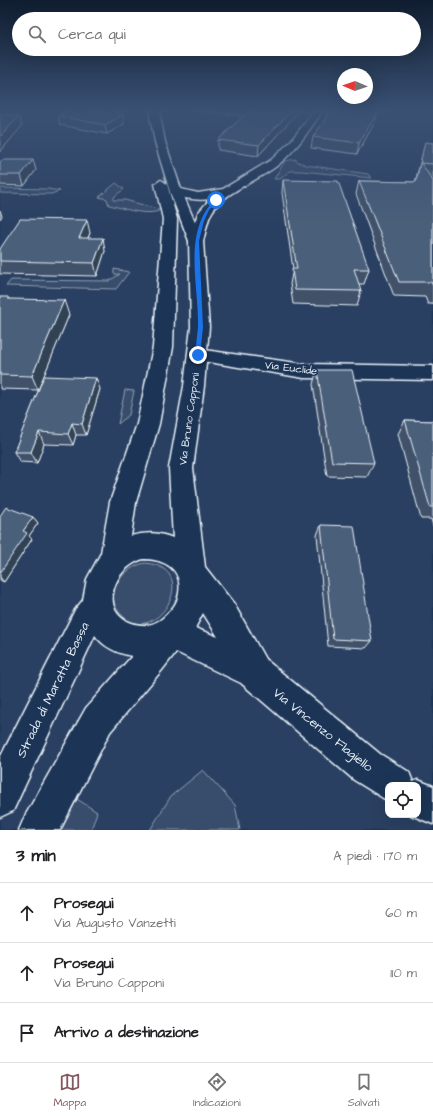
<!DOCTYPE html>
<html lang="it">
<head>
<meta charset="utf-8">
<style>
  body { margin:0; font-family:"Architects Daughter",sans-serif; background:#f2f2f2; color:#202124 }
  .controls { position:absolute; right:12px; bottom:12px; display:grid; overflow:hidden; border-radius:8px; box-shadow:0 4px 16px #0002 }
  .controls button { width:36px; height:36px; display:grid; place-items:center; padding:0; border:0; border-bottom:1px solid #e0e0e0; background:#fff; color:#202124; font:20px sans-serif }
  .compass { position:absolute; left:337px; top:68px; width:36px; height:36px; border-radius:50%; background:#fff; box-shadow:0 4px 16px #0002; rotate:272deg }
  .stop { position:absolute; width:12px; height:12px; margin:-9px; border:3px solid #1a73e8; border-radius:50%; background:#fff }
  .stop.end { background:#1a73e8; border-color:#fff; box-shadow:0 1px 4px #0008 }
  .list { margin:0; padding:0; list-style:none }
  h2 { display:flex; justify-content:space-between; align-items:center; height:52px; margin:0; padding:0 16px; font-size:17px }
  h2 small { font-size:13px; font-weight:400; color:#757577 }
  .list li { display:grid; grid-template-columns:26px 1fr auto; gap:12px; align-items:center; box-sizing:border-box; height:60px; padding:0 16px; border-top:1px solid #e0e0e0 }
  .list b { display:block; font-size:15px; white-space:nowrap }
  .list p { margin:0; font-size:13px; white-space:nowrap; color:#757577 }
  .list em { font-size:13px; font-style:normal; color:#757577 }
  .icon { flex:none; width:22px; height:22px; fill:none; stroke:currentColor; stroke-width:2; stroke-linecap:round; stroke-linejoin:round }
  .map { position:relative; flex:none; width:433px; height:830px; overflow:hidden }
  .search { position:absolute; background:#fff; box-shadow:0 4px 16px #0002; left:12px; right:12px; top:12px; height:44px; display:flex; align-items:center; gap:10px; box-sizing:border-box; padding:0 14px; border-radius:22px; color:#757577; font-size:15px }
  .sheet { height:232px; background:#fff }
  nav { display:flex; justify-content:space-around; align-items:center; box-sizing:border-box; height:56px; border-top:1px solid #e0e0e0; background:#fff; font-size:11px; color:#757577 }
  nav a { display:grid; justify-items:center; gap:2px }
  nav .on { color:#84575d }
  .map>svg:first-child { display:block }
</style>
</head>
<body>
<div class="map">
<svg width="433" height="830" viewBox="0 0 433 830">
  <rect width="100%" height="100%" fill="#1d3557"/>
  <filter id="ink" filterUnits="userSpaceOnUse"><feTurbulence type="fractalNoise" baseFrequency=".025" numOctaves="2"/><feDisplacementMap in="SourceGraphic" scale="8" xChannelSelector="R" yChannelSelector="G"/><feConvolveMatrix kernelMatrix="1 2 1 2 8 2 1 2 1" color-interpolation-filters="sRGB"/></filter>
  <g filter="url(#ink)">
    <!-- built -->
    <path fill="#2a4162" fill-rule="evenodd" d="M0,110H433V830H0ZM388,785H418V815H388Z"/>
    <!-- green -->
    <g fill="#374d6c" stroke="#909fb2">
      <path d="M296,159V161L306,165L368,174L372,178L301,171H290L280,179H274L285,161Z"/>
      <path d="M116,183L124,189L115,196L113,200H125L161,210C147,217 123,208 109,205L107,199L99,197Z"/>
      <path d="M0,188L48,189L60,191L51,194L0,193Z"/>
      <path d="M114,269L129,272L116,289L6,286L11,280L109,281L120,274H114Z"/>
      <path d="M125,390L134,391L129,415L118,424Z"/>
      <path d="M145,563C206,568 153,654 119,612C103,592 124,567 145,563Z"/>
      <path d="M203,770L235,805L240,830H150L171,796Z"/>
      <path d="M77,799L97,812L91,830H61Z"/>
    </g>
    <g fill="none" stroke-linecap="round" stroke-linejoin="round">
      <!-- minor casing -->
      <g stroke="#e8f1f8" stroke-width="3">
        <g id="minor">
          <path d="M315,110H323C310,129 297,149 279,164C260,180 225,191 212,212C207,220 206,231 203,241L201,244H191L189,241L198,213L210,199C196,201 185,198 172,195L170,192L172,189L176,188L198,193L223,189L271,160L290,142Z"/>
          <path d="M197,349L304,364L433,366V380L304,378L190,359L188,355L190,351Z"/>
        </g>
      </g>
      <!-- major casing -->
      <g stroke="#e8f1f8" stroke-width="3">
        <path id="major" d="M152,110H161L160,116L165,142L182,192L203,241L209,327L204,386L193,468L205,567L234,604L265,659L380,754L409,772L413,782L418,780L433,786V824L411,815H418V785H388V800L383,798L354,780L241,683L176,652L162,670L110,732L60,830H19L25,816L86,708L132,656C119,654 103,647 95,635L13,811L0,817V758L75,610L83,600L87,579L101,553L110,502L137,424L153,347L163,219L155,184L161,180L167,184L177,219L173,347L159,424L136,502L131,536C146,532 159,532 173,538L169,468L184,386L191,327L189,241L170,192L155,142L150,116ZM143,559C163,559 183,568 179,593C178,603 172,609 165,616C159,622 150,626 141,625C98,621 108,570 143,559ZM203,613L218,637L195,628Z"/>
      </g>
      <!-- minor -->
      <use href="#minor" fill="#1d3557" fill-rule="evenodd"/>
      <!-- major -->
      <use href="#major" fill="#1d3557" fill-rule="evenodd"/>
    </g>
    <!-- wall -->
    <g fill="#3f5169" stroke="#e8f1f8">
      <path d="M72,110H123L120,114L124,124L107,134L60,125L58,116Z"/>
      <path d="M194,110H300L258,156L218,150V140L243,116Z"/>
      <path d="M327,111H378L375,122L357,154L311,148L313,137L326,118Z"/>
      <path d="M425,142L433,143V178L430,177L433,181V304H428L425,297L394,296L356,194L359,181L415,182L422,155Z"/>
      <path d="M0,162L36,170L24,186L0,185Z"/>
      <path d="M283,180L369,269L364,284H359L361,291L357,306L293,304L290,284L293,269L282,193Z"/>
      <path d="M90,233L88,238L105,251L97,276L0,274V249Z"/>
      <path d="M0,297L9,299L69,315L38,390L0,389Z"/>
      <path d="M317,370L374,463L367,477L327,476L313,384Z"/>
      <path d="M44,376L100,389L86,435H76L73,445L44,444L37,463L20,462L14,452Z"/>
      <path d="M405,420L433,421V526L431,519H421L398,434Z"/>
      <path d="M0,516L33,517L38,523L29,536L32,539L4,582L0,580Z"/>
      <path d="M321,525L372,641L366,648L328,646L317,535Z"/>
    </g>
    <!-- shaded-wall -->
    <g fill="#334255" stroke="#e8f1f8">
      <path d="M117,110H123L119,117L123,115L124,124L107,134L105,125L115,113Z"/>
      <path d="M292,110H300L258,156L259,145Z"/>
      <path d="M378,111L375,122L357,154L359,143Z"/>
      <path d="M19,116L22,126L0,152V137Z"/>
      <path d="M33,160L36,170L24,186L21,175Z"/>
      <path d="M0,210L2,216L0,219Z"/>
      <path d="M87,220L90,233L82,251L79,238Z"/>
      <path d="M103,238L105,251L97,276L94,263Z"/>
      <path d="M64,300L69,315L38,390L32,376Z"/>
      <path d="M96,378L100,389L86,435L82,424Z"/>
      <path d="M72,423L76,435L73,445L68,434Z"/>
      <path d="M39,432L44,444L37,463L31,452Z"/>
      <path d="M33,517L38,523L29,536L32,539L4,582L0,577V573L23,531Z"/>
    </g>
    <!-- building -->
    <g fill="#495e7a" stroke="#e8f1f8">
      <path d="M72,110H117L115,113L123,115L105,125L58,116Z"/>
      <path d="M250,110H292L259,145L218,140Z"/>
      <path d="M328,110H366L378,111L359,143L313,137L330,112L327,111Z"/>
      <path d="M0,114L19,116L0,137Z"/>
      <path d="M425,142L433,143V164L421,163L433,181V286L431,282H399L359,181L416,182Z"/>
      <path d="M2,160H33L21,175H0V162Z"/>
      <path d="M283,180L338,181L369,269H354L361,291L295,290L292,269H297Z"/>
      <path d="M20,219L87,220L79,238H103L94,263L0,261V249Z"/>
      <path d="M0,297H8V299L64,300L32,376L0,375Z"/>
      <path d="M317,370H352L374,463L332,462Z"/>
      <path d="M44,376L96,378L82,424L72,423L68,434L39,432L31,452H14Z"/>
      <path d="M405,420L433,421V507H430Z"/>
      <path d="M6,507L33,517L23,531L27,533L0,573V516Z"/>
      <path d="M321,525L354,526L372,641L333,639Z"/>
    </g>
  </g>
  <!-- sky -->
  <linearGradient id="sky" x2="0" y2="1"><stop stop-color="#101d30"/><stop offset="0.49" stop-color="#3a5174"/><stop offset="1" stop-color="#3a5174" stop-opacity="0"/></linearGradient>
  <rect width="433" height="226" fill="url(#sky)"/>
  <!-- route -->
  <path fill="#1a73e8" d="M215,199L218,200L209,210L204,221L199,241L203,327L200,355L198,357L195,355C196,346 197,336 198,327C199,284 182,233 215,199Z"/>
  <g text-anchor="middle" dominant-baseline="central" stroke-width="3" stroke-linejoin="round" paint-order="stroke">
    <!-- street labels -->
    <g font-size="11" fill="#e8f1f8" stroke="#1d3557">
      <text transform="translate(291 368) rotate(7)">Via Euclide</text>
      <text transform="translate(189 419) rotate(-82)">Via Bruno Capponi</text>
    </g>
    <!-- near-street labels -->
    <g font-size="13" fill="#e8f1f8" stroke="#1d3557">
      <text transform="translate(53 690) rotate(-64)">Strada di Maratta Bassa</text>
      <text transform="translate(323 730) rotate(39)">Via Vincenzo Flagiello</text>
    </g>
  </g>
</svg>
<div class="controls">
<button><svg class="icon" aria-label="locate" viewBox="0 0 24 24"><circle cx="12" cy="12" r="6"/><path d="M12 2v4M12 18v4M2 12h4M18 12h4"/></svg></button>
</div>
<svg class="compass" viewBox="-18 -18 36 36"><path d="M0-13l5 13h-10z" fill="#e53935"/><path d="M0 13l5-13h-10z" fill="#757577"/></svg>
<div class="stop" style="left:216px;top:200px"></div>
<div class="stop end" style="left:198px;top:355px"></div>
<div class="search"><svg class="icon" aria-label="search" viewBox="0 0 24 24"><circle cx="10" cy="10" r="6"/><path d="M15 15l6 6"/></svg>Cerca qui</div>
</div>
<section class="sheet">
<h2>3 min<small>A piedi · 170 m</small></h2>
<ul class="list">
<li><svg class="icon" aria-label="ahead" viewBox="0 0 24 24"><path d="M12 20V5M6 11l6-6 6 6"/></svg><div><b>Prosegui</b><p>Via Augusto Vanzetti</p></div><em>60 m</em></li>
<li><svg class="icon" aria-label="ahead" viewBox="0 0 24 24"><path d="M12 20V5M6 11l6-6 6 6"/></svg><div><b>Prosegui</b><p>Via Bruno Capponi</p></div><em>110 m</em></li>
<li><svg class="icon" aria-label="arrive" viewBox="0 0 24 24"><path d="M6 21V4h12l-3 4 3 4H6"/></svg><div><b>Arrivo a destinazione</b></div></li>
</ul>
</section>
<nav>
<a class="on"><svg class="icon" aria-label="map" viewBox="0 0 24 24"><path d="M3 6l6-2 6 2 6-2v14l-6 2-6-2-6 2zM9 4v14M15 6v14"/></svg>Mappa</a>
<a><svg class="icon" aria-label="directions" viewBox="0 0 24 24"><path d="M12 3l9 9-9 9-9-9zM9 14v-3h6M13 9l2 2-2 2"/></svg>Indicazioni</a>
<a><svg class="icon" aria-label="saved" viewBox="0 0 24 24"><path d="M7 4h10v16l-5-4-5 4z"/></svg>Salvati</a>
</nav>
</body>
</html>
